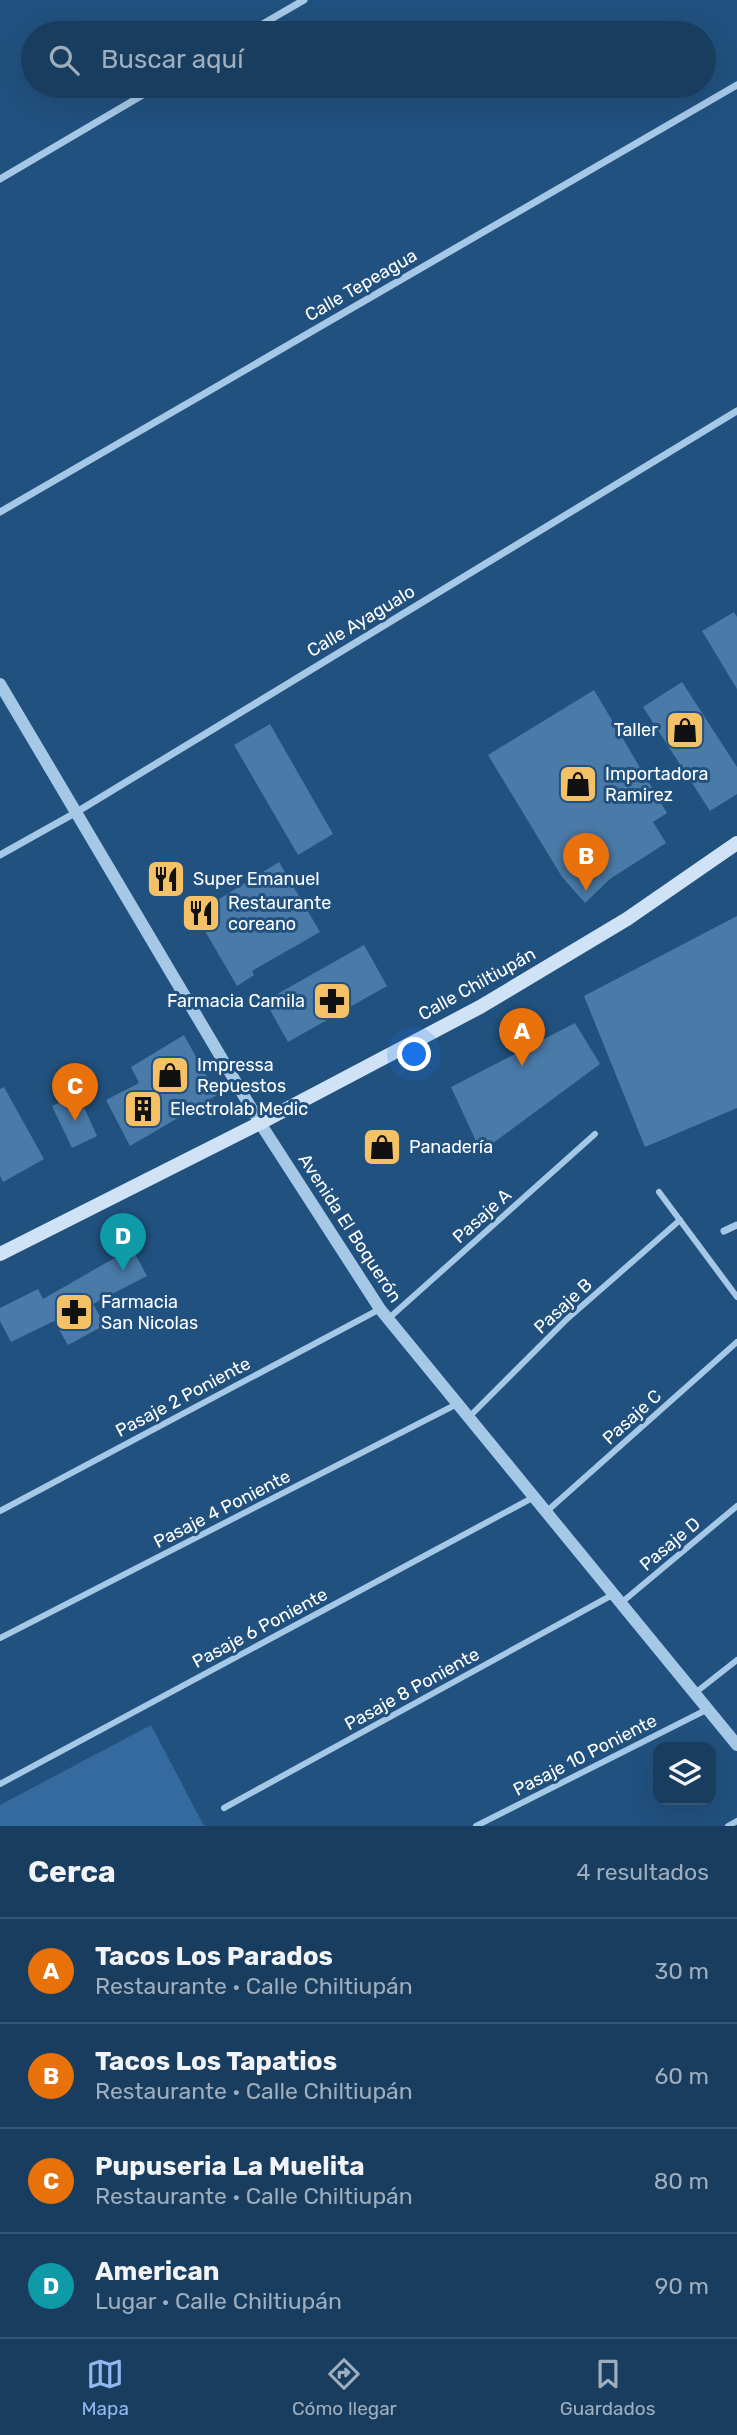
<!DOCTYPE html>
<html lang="es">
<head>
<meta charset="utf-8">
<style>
  body { margin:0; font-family:Rubik,sans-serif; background:#224465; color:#f1f3f6 }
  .controls { position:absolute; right:21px; bottom:21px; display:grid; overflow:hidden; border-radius:14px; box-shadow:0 7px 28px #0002 }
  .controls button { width:63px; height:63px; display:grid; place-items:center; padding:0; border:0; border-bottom:2px solid #375674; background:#193d5f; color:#f1f3f6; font:35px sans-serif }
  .you { position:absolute; left:415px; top:1055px; width:24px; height:24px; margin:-18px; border:5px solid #fff; border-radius:50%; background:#1a73e8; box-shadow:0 0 0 10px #1a73e833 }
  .badge { display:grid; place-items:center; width:46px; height:46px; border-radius:50%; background:#90b9f0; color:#fff; font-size:23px; font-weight:700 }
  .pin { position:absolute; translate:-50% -58px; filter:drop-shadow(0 2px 4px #0008) }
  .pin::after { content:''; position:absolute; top:37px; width:24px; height:21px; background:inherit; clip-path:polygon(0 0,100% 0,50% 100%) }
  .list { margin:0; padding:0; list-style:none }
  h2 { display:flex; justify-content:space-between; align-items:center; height:91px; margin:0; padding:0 28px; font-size:30px }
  h2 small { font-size:23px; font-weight:400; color:#9faebd }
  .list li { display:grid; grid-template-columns:46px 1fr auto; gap:21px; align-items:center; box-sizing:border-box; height:105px; padding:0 28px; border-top:2px solid #375674 }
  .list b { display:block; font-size:26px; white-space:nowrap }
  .list p { margin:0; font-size:23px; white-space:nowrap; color:#9faebd }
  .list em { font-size:23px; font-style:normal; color:#9faebd }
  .icon { flex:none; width:38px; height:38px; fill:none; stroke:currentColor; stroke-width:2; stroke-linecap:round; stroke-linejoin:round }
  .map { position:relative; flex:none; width:737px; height:1826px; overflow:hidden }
  .search { position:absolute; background:#193d5f; box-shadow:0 7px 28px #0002; left:21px; right:21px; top:21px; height:77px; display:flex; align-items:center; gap:18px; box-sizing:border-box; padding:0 24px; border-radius:38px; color:#9faebd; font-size:26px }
  .sheet { height:511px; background:#193d5f }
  nav { display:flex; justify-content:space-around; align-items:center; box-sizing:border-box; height:98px; border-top:2px solid #375674; background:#193d5f; font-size:19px; color:#9faebd }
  nav a { display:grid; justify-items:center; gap:4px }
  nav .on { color:#90b9f0 }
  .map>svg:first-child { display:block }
</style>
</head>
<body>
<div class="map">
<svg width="737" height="1826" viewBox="0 0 737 1826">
  <rect width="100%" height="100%" fill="#21517f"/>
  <!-- green -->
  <path fill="#346a9d" d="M151,1725L204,1826H0V1805Z"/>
  <!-- building -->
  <g fill="#4a7aa8">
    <path d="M734,612L737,617V689L702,631Z"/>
    <path d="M682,682L737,767V794L710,811L643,707Z"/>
    <path d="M594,690L667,813L653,822L666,843L610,879L585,903L562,877L488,755Z"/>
    <path d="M270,724L333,834L298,855L234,745Z"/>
    <path d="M279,862L320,932L252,971L254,975L237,986L195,914Z"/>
    <path d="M737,916V1108L645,1147L584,996Z"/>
    <path d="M364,945L387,986L288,1042L265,1001Z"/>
    <path d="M575,1023L600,1064L481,1152L451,1087Z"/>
    <path d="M184,1035L217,1095L130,1146L106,1100L139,1083L131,1067Z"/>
    <path d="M4,1087L44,1159L3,1182L0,1176V1089Z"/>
    <path d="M78,1094L97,1136L72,1148L52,1106Z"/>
    <path d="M132,1248L147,1276L93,1304L105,1325L68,1345L54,1321L11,1342L0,1321V1308L38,1289L43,1299Z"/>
  </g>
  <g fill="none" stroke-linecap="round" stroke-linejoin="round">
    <!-- pedestrian -->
    <g stroke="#a6c8e7" stroke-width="6">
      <path d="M659,1192L737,1297"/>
      <path d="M388,1319L595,1134"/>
      <path d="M469,1417L567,1319L680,1220"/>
      <path d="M0,1511L380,1309"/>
      <path d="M546,1512L737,1342"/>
      <path d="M621,1603L737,1506"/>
      <path d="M0,1638L457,1404"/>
      <path d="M695,1693L737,1660"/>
      <path d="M0,1784L534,1497"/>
      <path d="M224,1808L614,1594"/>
      <path d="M476,1826L708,1709"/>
      <path d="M728,1826L737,1821"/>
    </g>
    <!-- minor -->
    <g stroke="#a6c8e7" stroke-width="7">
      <path d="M247,33L304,0"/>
      <path d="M0,179L158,86"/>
      <path d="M0,512L737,85"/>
      <path d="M0,855L75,813L737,411"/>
      <path d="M724,1231L737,1225"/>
    </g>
    <!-- tertiary -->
    <path stroke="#a6c8e7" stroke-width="12" d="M0,684L260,1123L380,1309L737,1745"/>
    <!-- secondary -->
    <path stroke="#d0e3f6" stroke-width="14" d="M0,1254L260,1123L480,1007L627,919L737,843"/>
  </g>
  <!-- icons -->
  <defs>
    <g id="shop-square" transform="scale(2.0125)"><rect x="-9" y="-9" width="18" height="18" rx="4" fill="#f4c167" stroke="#21517f"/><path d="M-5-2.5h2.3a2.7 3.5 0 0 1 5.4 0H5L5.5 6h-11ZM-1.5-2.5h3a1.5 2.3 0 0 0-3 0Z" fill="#111"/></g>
    <g id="restaurant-square" transform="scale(2.0125)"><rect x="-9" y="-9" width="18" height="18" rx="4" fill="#f4c167" stroke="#21517f"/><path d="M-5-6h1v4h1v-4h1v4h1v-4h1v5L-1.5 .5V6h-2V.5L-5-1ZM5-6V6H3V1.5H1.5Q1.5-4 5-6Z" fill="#111"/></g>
    <g id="pharmacy-square" transform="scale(2.0125)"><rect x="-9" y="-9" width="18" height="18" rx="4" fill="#f4c167" stroke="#21517f"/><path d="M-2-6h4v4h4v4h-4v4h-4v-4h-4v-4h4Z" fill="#111"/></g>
    <g id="building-square" transform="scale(2.0125)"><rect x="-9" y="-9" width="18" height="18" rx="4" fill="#f4c167" stroke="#21517f"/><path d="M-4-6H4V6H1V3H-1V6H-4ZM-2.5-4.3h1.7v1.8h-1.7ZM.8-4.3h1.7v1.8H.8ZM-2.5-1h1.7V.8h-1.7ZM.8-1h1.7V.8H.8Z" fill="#111"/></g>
  </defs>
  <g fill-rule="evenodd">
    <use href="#shop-square" x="685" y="730"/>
    <use href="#shop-square" x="578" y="784"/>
    <use href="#restaurant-square" x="166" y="879"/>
    <use href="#restaurant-square" x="201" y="913"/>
    <use href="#pharmacy-square" x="332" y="1001"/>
    <use href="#shop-square" x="170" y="1075"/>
    <use href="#building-square" x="143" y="1109"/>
    <use href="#shop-square" x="382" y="1147"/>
    <use href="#pharmacy-square" x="74" y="1312"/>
  </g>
  <g text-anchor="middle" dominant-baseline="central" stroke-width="6" stroke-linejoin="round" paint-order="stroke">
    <!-- street labels -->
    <g font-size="18" fill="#fff" stroke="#21517f">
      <text transform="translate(361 285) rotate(-30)">Calle Tepeagua</text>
      <text transform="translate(361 621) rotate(-31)">Calle Ayagualo</text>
      <text transform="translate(477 984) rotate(-29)">Calle Chiltiupán</text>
      <text transform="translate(482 1216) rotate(-42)">Pasaje A</text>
      <text transform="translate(350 1228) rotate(57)">Avenida El Boquerón</text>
      <text transform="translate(563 1306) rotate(-43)">Pasaje B</text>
      <text transform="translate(183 1397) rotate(-28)">Pasaje 2 Poniente</text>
      <text transform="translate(632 1417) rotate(-42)">Pasaje C</text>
      <text transform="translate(222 1509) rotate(-27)">Pasaje 4 Poniente</text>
      <text transform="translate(670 1544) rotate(-40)">Pasaje D</text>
      <text transform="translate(260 1628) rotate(-28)">Pasaje 6 Poniente</text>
      <text transform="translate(412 1689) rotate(-29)">Pasaje 8 Poniente</text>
      <text transform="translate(585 1755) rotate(-27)">Pasaje 10 Poniente</text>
    </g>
    <!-- poi labels -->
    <g font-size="18" fill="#fff" stroke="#21517f" text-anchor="start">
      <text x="658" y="730" text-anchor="end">Taller</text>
      <text x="605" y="774">Importadora<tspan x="605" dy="21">Ramirez</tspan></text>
      <text x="193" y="879">Super Emanuel</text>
      <text x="228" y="903">Restaurante<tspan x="228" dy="21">coreano</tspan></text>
      <text x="305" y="1001" text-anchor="end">Farmacia Camila</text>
      <text x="197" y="1065">Impressa<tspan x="197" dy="21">Repuestos</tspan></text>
      <text x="170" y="1109">Electrolab Medic</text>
      <text x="409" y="1147">Panadería</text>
      <text x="101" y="1302">Farmacia<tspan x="101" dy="21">San Nicolas</tspan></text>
    </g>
  </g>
</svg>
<div class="controls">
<button><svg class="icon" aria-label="layers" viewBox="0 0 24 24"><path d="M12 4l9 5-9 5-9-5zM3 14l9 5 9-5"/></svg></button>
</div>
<div class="you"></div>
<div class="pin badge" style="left:522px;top:1066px;background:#e8710a">A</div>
<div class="pin badge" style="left:586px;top:891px;background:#e8710a">B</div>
<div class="pin badge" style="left:75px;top:1121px;background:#e8710a">C</div>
<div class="pin badge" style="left:123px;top:1271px;background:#0f9aa8">D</div>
<div class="search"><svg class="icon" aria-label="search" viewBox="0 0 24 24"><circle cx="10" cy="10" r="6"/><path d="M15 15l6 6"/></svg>Buscar aquí</div>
</div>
<section class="sheet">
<h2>Cerca<small>4 resultados</small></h2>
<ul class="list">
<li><span class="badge" style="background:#e8710a">A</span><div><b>Tacos Los Parados</b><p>Restaurante · Calle Chiltiupán</p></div><em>30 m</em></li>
<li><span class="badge" style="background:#e8710a">B</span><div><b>Tacos Los Tapatios</b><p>Restaurante · Calle Chiltiupán</p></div><em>60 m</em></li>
<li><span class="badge" style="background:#e8710a">C</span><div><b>Pupuseria La Muelita</b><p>Restaurante · Calle Chiltiupán</p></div><em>80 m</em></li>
<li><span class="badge" style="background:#0f9aa8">D</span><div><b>American</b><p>Lugar · Calle Chiltiupán</p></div><em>90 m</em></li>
</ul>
</section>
<nav>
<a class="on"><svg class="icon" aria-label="map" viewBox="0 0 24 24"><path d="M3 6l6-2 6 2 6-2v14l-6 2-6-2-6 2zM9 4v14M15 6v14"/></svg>Mapa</a>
<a><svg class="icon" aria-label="directions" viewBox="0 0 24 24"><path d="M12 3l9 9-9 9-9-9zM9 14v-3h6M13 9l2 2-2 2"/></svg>Cómo llegar</a>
<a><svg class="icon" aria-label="saved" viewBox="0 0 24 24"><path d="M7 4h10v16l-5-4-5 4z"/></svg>Guardados</a>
</nav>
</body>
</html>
